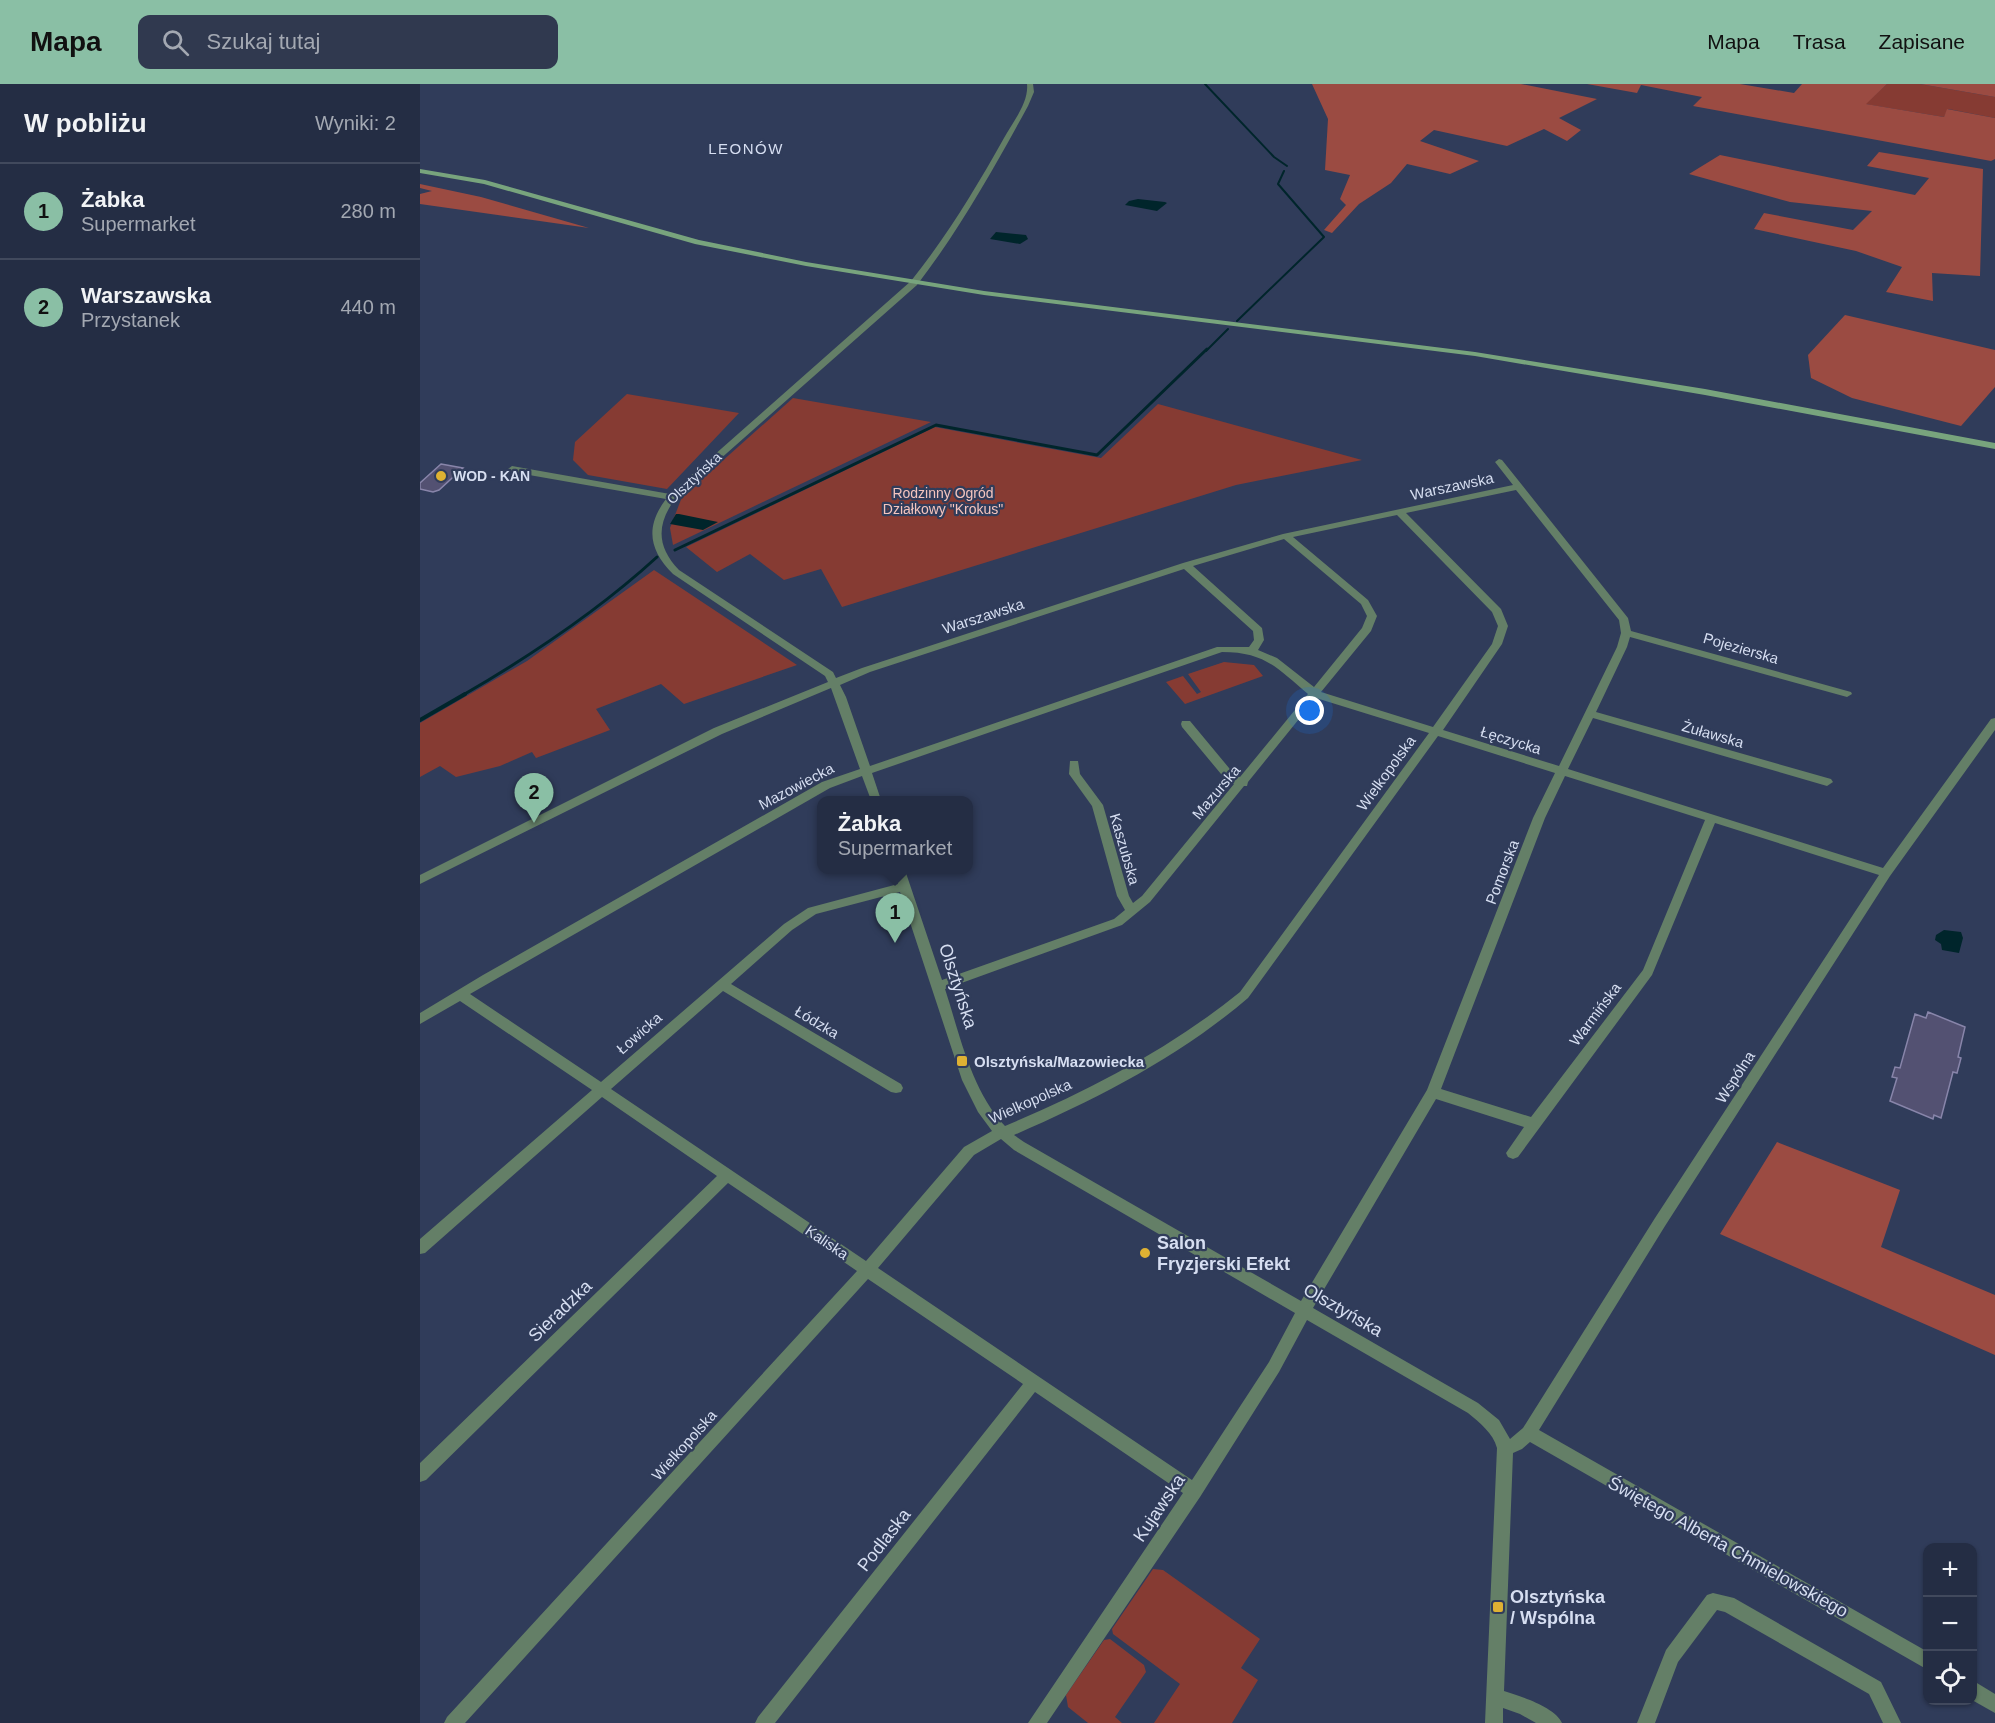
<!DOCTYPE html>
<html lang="pl">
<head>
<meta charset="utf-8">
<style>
  body { margin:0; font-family:Helvetica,sans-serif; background:#30394f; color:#f1f3f6 }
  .controls { position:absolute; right:18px; bottom:18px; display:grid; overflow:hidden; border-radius:12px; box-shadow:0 2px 4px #0004 }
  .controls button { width:54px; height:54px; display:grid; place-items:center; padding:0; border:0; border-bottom:2px solid #41495d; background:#242d44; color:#f1f3f6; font:30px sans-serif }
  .you { position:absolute; left:890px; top:627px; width:21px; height:21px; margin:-15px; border:4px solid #fff; border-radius:50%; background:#1a73e8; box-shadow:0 0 0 9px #1a73e833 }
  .badge { display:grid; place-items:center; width:39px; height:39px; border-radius:50%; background:#8abfa5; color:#111; font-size:20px; font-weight:700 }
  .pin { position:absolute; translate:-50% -50px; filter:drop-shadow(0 2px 3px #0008) }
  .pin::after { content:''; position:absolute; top:32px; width:21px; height:18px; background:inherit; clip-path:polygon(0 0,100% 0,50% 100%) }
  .popup { position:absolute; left:397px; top:712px; width:156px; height:78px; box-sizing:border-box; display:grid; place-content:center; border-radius:12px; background:#242d44; filter:drop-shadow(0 2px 4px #0005); font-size:20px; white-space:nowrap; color:#a3a8b2 }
  .popup b { font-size:22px; color:#f1f3f6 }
  .popup::after { content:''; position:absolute; left:50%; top:100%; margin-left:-12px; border:12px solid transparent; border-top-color:#242d44 }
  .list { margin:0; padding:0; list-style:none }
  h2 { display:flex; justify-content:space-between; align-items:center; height:78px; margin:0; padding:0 24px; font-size:26px }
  h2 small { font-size:20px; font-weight:400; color:#a3a8b2 }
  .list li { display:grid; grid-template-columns:39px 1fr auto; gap:18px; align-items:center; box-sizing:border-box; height:96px; padding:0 24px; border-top:2px solid #41495d }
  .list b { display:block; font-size:22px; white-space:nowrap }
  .list p { margin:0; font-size:20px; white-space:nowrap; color:#a3a8b2 }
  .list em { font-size:20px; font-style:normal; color:#a3a8b2 }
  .icon { flex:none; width:33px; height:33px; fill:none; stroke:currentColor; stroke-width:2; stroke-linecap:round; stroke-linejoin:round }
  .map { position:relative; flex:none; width:1575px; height:1639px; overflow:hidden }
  header { display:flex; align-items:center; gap:36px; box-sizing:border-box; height:84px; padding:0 30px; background:#8abfa5; color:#111 }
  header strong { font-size:28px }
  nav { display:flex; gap:33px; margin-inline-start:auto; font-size:21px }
  .search { width:420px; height:54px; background:#30394f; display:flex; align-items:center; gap:15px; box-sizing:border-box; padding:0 21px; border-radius:12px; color:#a3a8b2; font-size:22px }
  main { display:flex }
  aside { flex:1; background:#242d44 }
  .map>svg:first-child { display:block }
</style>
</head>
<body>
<header>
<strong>Mapa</strong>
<div class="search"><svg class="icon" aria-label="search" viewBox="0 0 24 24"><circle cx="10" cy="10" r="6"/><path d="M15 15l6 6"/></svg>Szukaj tutaj</div>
<nav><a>Mapa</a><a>Trasa</a><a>Zapisane</a></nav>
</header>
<main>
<aside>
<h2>W pobliżu<small>Wyniki: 2</small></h2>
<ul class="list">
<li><span class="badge">1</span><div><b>Żabka</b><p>Supermarket</p></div><em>280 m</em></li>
<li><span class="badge">2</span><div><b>Warszawska</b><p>Przystanek</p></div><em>440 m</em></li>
</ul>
</aside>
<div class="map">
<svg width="1575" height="1639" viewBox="0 0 1575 1639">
  <rect width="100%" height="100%" fill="#303c5a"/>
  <!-- green -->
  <g fill="#863b33">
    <path d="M1467,0H1500L1575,13V34L1528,25L1524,33L1445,20Z"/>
    <path d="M207,310L319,329L247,405L168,391L153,376L155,358Z"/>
    <path d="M373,314L511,338L253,461L250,444L262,413Z"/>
    <path d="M738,320L942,376L816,401L422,523L401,485L364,496L330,470L297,488L266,463L515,343L681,374Z"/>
    <path d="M234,486L377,581L264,620L241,600L176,625L190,646L116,674L112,668L80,682L36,693L20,682L0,693V639L107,577Z"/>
    <path d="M804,578L834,581L843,592L765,620L746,598L763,592L777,610L781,608L768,590Z"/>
    <path d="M733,1485L743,1486L840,1555L821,1584L838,1596L812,1639H734L760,1600L693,1550L692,1545Z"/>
    <path d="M690,1555L724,1581L726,1588L695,1633L702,1639H668L648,1623L646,1611L684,1556Z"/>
  </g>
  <!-- forest -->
  <g fill="#9b4b42">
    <path d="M892,0H1101L1177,15L1139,34L1161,46L1147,57L1124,45L1087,62L1014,46L1000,57L1059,77L1030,90L987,80L971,99L939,120L912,149L904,146L926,121L920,115L930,91L905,86L908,35Z"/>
    <path d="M1167,0H1320L1374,9L1382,0H1467L1446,20L1524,33L1527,25L1575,34V75L1571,77L1273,22L1282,13L1221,1L1217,9Z"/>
    <path d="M1500,0H1575V13Z"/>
    <path d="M1459,68L1563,85L1560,192L1512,189L1513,217L1466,208L1482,183L1436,167L1334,145L1344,129L1433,146L1452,127L1370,118L1269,90L1300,71L1495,111L1509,94L1447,82Z"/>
    <path d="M0,100L61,113L169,144L0,120V110L12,107L0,104Z"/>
    <path d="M1425,231L1575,266V303L1541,342L1432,314L1391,294L1388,271Z"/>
    <path d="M1357,1058L1480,1106L1461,1163L1575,1211V1271L1300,1150Z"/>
  </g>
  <!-- water -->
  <g fill="#00252b">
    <path d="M718,115L745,118L747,119L737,127L705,121L709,117Z"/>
    <path d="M576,148L606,151L608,155L600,160L570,155Z"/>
    <path d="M256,430H259L298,438L283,446L250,440Z"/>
    <path d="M1524,846L1541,848L1543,854L1539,869L1522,866L1521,860L1515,856L1516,851Z"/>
  </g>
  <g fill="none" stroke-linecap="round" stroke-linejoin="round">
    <!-- stream-far2 -->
    <g stroke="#00252b" stroke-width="2">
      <path d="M785,0L854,73L867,82"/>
      <path d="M817,237L904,153L858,100L864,87"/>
      <path d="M786,267L808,245"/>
    </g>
    <!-- stream-far1 -->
    <g stroke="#00252b" stroke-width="3">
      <path d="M255,466L516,341L677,371L787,265"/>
      <path d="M43,611C112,571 178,527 237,473"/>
    </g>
    <!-- stream -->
    <path stroke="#00252b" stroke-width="4" d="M0,636L45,610"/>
  </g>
  <!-- building -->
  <g fill="#535172" stroke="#8885aa" stroke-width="1.5">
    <path d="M21,380L43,384L19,406L13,408L0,405V399Z"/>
    <path d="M1508,928L1545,943L1538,973L1541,974L1537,989L1533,988L1521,1034L1514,1031L1513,1035L1470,1017L1477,994L1472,993L1475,983L1480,984L1495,930L1506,934Z"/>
  </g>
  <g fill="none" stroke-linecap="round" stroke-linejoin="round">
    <!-- minor -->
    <g fill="#647f67" fill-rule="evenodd">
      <path d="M607,0H613L614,8L608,22C574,84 540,145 497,201L255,415C236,441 237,463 259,486L413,588L416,594L442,584L763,479L863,450L1093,401L1075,378L1079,375L1082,376L1208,534L1211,547L1431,608L1432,610L1427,613L1210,553L1207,563L1176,628L1411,695L1413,698L1407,702L1173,634L1148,685L1463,784L1571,635L1575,634V646L1470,792L1245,1142L1119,1346L1508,1568V1586L1110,1358L1102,1365L1093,1369L1084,1607C1100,1612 1135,1623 1142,1639H1116L1100,1630L1083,1624V1639H1065L1077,1364C1073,1349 1060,1339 1048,1329L887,1236L859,1288L780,1413L627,1639H608L763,1409L615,1308L355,1639H335L338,1633L603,1300L448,1195L45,1639H24L27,1633L437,1187L308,1099L6,1396L0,1398V1379L297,1092L182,1013L5,1169L0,1170V1155L172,1006L40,917L0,940V929L63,891L402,698L440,685L411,604L302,650L0,800V791L294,644L408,598L405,592L253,490C229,466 225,443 246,415L92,388L88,385L92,382L250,410L491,197C527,152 556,104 584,54C593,38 609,18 607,0ZM1096,406L1199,536L1201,549L1197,563L1139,682L1023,646L1082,560L1088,542L1081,525L986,429ZM977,431L1072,528L1078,542L1072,560L1013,643L901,608L951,547L957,532L948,516L873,453ZM864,455L941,520L947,532L942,544L894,603L857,574L838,566L844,556L842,544L773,482ZM764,485L833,547L834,556L829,563H797L450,682L426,613L420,601L450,588ZM802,568C845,568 857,584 888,610L820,693L814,690L770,637H762L761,640L762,643L806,696L814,700L722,812L713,819L709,812L683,721L660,690L658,677H650L649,690L672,722L697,812L705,826L694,835L522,896L485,786H473L478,800L388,824L364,840L181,998L50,910L410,704L442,692L451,716H461L452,689ZM896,614L1009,649L820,908C750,965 668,1007 585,1042C551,1006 540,951 525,905L702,841L730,818L824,702H827L828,698ZM1018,652L1135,689L1113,734L1007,1006L881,1217L604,1058L594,1051C677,1015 759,973 828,914ZM1145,692L1285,736L1223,886L1111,1033L1021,1005L1125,734ZM1295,739L1459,791L1235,1134L1103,1344L1090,1355L1079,1336L1058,1319L893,1224L1016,1015L1104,1043L1086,1069L1088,1073L1093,1075L1098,1073L1232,891ZM480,808L542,996L558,1028L572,1047L544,1063L446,1177L191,1005L303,907L471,1008L476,1009L481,1008L483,1004L481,1000L311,900L372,846L396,830ZM581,1055L594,1066L875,1229L849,1278L772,1396L458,1184L554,1071Z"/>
      <path d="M1293,1509L1314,1514L1461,1598L1481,1639H1463L1449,1610L1305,1528L1297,1526L1258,1578L1235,1639H1217L1246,1566L1287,1511Z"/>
      <path d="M1552,1596L1575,1610V1629L1552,1616Z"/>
    </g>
    <!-- secondary -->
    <path fill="#78a47d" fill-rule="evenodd" d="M0,85L65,96L279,156L386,178L564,207L1055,268L1285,305L1575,359V365L1285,311L1055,272L564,211L386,182L275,160L64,100L0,89Z"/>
  </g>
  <!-- markers -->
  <g fill="#deb133" stroke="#303c5a" stroke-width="2">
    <circle cx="21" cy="392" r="6"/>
    <rect x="536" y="971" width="12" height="12" rx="3"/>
    <circle cx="725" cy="1169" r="6"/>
    <rect x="1072" y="1517" width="12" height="12" rx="3"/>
  </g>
  <g text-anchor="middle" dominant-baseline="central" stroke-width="4.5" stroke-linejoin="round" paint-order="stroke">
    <!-- far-poi labels -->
    <g font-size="14" font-weight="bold" fill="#d6def1" stroke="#303c5a" text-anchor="start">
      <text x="33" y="392">WOD - KAN</text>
    </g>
    <!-- far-street labels -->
    <g font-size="14" fill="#d6def1" stroke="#303c5a">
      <text transform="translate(274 394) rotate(-43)">Olsztyńska</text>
    </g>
    <!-- far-park labels -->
    <g font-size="14" fill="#f5c5be" stroke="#303c5a">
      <text x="523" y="409">Rodzinny Ogród<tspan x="523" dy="16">Działkowy "Krokus"</tspan></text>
    </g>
    <!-- far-quarter labels -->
    <g font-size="15" letter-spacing="1.5" fill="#d6def1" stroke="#303c5a">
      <text x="326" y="64">LEONÓW</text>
    </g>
    <!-- street labels -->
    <g font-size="15" fill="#d6def1" stroke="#303c5a">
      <text transform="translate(1032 402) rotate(-12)">Warszawska</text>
      <text transform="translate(563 532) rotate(-18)">Warszawska</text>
      <text transform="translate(1321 564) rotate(16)">Pojezierska</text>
      <text transform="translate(1293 650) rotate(16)">Żuławska</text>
      <text transform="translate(1091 656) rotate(17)">Łęczycka</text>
      <text transform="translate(966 689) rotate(-54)">Wielkopolska</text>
      <text transform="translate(376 702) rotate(-28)">Mazowiecka</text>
      <text transform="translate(796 708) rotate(-50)">Mazurska</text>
      <text transform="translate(705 765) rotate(74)">Kaszubska</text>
      <text transform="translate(1082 788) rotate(-69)">Pomorska</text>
      <text transform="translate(1175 930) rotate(-53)">Warmińska</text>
      <text transform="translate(397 938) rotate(31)">Łódzka</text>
      <text transform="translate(219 949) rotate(-41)">Łowicka</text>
      <text transform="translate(1315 993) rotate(-57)">Wspólna</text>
      <text transform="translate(610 1017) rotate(-24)">Wielkopolska</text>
      <text transform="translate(407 1158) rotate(34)">Kaliska</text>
      <text transform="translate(264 1361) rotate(-48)">Wielkopolska</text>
    </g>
    <!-- poi labels -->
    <g font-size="15" font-weight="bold" fill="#d6def1" stroke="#303c5a" text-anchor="start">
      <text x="554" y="977">Olsztyńska/Mazowiecka</text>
    </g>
    <!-- near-street labels -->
    <g font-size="18" fill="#d6def1" stroke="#303c5a">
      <text transform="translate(538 902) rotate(72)">Olsztyńska</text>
      <text transform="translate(923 1226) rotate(30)">Olsztyńska</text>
      <text transform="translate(140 1227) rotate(-44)">Sieradzka</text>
      <text transform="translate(739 1424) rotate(-56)">Kujawska</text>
      <text transform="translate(464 1456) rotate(-52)">Podlaska</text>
      <text transform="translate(1308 1463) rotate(29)">Świętego Alberta Chmielowskiego</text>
    </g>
    <!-- near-poi labels -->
    <g font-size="18" font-weight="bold" fill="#d6def1" stroke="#303c5a" text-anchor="start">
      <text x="737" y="1159">Salon<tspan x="737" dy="21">Fryzjerski Efekt</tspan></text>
      <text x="1090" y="1513">Olsztyńska<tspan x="1090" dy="21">/ Wspólna</tspan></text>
    </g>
  </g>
</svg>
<div class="controls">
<button>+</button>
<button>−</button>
<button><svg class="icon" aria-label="locate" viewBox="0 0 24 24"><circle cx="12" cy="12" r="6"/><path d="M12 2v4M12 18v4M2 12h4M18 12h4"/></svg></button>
</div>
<div class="you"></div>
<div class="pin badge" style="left:475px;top:859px">1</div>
<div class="popup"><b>Żabka</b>Supermarket</div>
<div class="pin badge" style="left:114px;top:739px">2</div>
</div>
</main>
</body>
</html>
